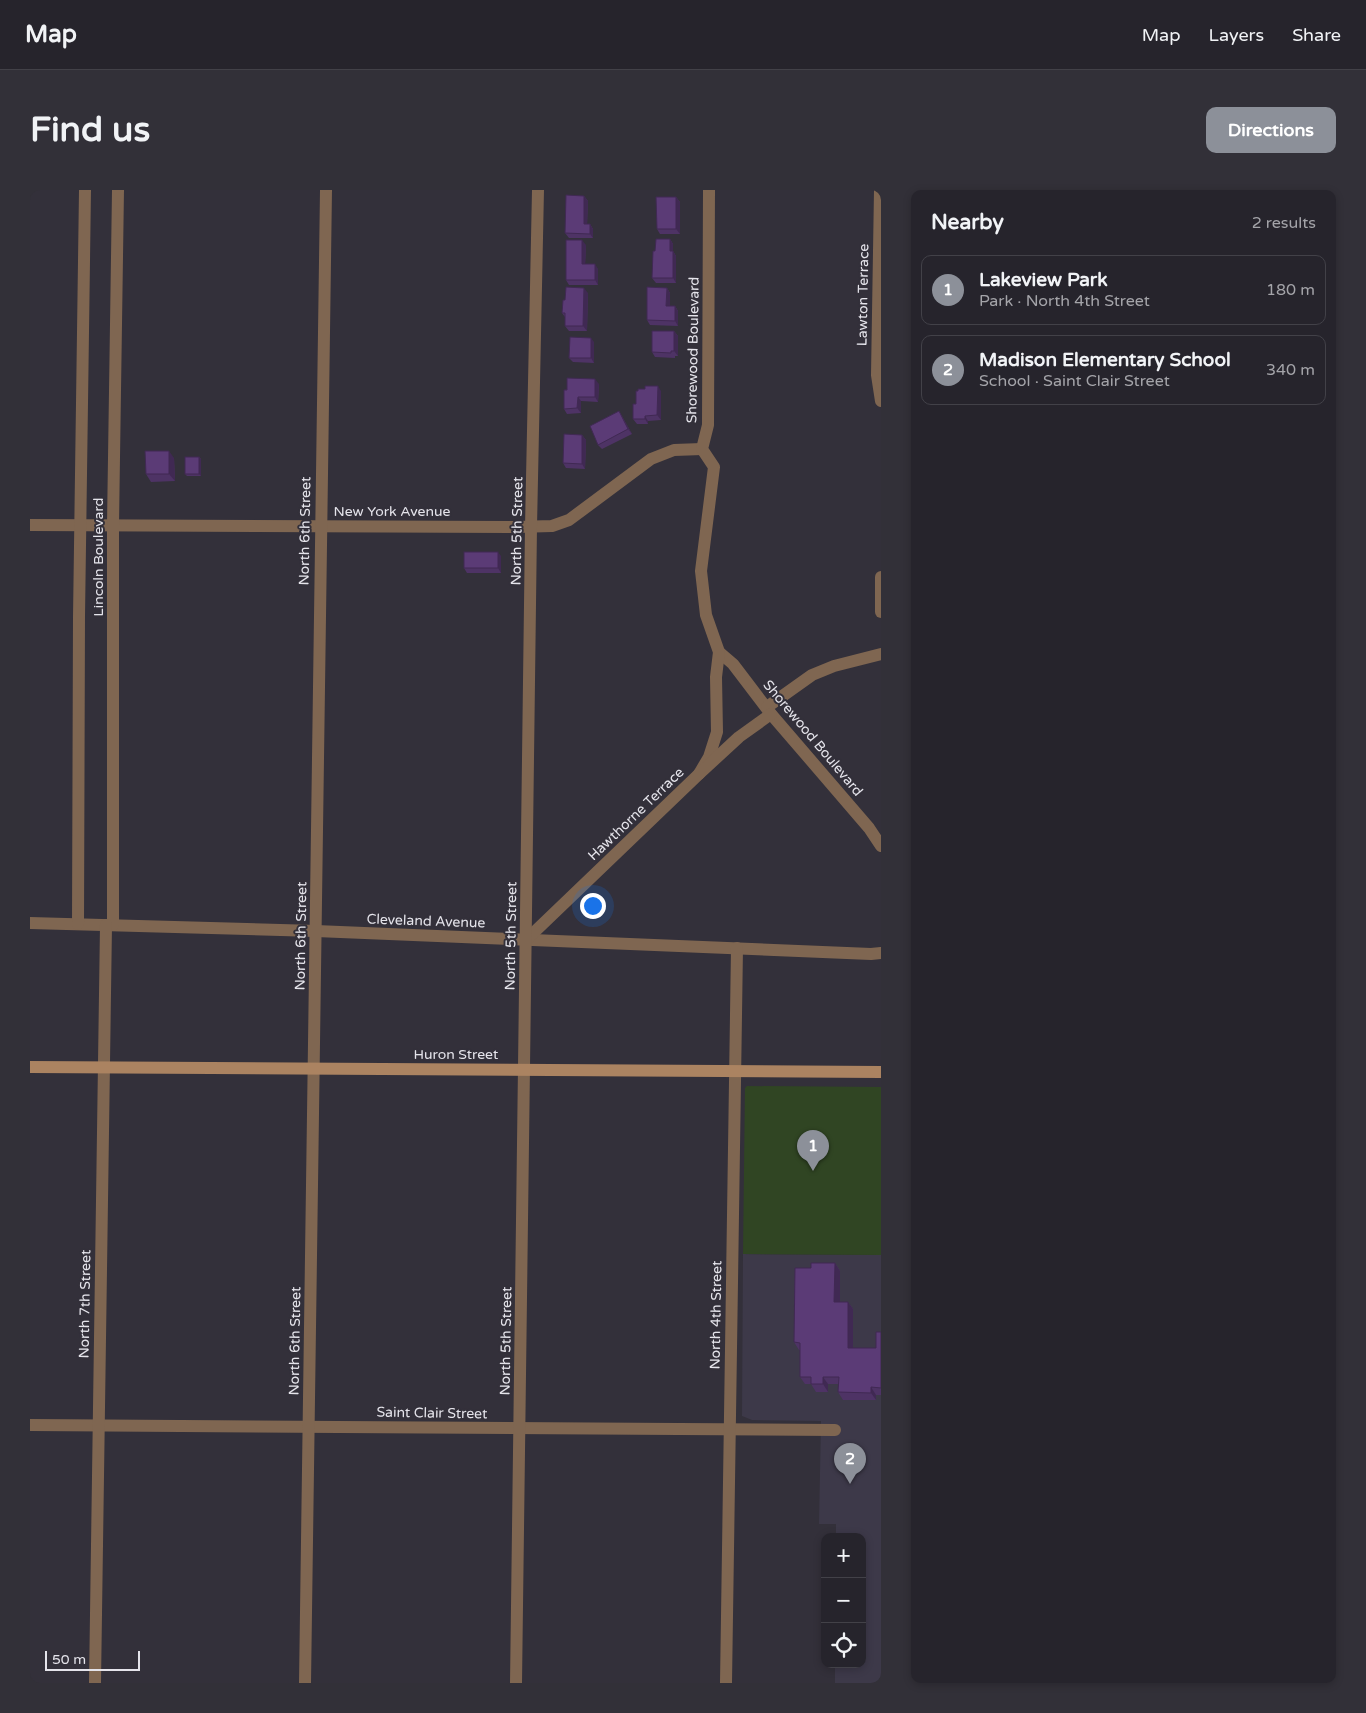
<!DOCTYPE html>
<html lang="en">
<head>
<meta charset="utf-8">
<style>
  body { margin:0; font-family:"Varela Round",sans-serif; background:#323038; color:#f1f3f6 }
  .controls { position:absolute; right:15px; bottom:15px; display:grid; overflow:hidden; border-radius:10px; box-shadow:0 2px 8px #0003 }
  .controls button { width:45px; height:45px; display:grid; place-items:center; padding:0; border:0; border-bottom:1px solid #424148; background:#26242c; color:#f1f3f6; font:25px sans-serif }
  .scale { position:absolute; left:15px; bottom:12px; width:95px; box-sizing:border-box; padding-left:5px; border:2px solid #e5e4eb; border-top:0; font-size:14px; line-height:18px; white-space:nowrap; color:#e5e4eb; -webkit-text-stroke:4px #33303a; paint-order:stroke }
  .you { position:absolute; left:562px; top:715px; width:18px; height:18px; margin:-12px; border:4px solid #fff; border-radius:50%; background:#1a73e8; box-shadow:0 0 0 8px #1a73e833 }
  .badge { display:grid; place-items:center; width:32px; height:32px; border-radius:50%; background:#8c9099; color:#fff; font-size:16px; font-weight:700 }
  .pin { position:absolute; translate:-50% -41px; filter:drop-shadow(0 1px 2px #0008) }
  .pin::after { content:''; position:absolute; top:26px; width:18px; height:15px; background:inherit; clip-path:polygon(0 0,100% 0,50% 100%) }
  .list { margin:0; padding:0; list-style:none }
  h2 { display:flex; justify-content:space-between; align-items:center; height:65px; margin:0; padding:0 20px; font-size:21px }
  h2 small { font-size:16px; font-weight:400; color:#a4a4a9 }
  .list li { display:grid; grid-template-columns:32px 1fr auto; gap:15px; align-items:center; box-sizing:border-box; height:70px; margin:0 10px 10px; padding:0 10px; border:1px solid #424148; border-radius:10px }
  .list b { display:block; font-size:19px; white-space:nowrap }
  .list p { margin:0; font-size:16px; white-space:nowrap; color:#a4a4a9 }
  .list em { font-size:16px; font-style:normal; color:#a4a4a9 }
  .icon { flex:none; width:28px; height:28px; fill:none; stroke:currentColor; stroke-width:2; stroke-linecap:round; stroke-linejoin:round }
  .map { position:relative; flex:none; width:851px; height:1493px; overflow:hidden; border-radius:10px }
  header { display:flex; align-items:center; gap:30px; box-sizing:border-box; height:70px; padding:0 25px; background:#26242c; border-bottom:1px solid #424148 }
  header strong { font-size:24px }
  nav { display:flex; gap:28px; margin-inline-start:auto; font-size:18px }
  .intro { display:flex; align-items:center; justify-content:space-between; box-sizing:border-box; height:120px; padding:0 30px }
  h1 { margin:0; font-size:35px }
  .button { padding:12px 22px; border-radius:10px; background:#8c9099; color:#fff; font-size:18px; font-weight:700 }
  main { display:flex; gap:30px; padding:0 30px }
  aside { flex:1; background:#26242c; border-radius:10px; box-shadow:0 2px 8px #0003 }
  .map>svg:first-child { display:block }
</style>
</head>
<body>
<header>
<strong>Map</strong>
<nav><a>Map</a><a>Layers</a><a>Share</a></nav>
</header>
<div class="intro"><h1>Find us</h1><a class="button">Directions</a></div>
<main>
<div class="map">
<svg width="851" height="1493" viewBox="0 0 851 1493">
  <rect width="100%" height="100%" fill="#33303a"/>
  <!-- built -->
  <path fill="#3d3949" d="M713,1064L851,1065V1493H805V1474H832V1347H806V1334H789L791,1231L722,1230L712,1226Z"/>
  <!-- green -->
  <path fill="#304523" d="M717,896L851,897V1065L713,1064L715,898Z"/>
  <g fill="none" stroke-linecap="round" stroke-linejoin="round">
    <!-- street -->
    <g stroke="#7f6651" stroke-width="12">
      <path d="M850,0L847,185L851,211"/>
      <path d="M0,335L486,337L522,336L539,330L621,269L644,260L672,259"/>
      <path d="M851,387V422"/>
      <path d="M689,462L703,474L741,524L839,638L851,656"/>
      <path d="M737,517L782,485L804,476L851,464"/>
      <path d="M669,584L679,567L687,542L686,487L689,462L676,425L671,381L684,277L672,259L678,235L679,0"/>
      <path d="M0,733L286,741L841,764L851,763"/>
      <path d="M48,734L49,427L55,0"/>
      <path d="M83,735V335L88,0"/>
      <path d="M496,750L669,584L709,547L741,524"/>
      <path d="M0,1235L805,1240"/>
      <path d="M65,1493L76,735"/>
      <path d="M275,1493L296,0"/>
      <path d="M486,1493L501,337L508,0"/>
      <path d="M696,1493L707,758"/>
    </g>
    <!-- secondary -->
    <path stroke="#ab8361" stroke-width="12" d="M0,877L851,882"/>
  </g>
  <!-- wall -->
  <g fill="#4e3365">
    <path d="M554,6L558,11L557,34H560L563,39V48H539L535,43Z"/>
    <path d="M646,7L650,12V44H630L627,39Z"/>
    <path d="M640,49L643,54V61L646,66V93H626L622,88L625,61Z"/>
    <path d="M556,55L555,74L568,79V95H539L536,90Z"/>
    <path d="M637,98L640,103V116H645L648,121V136L620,135L617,130Z"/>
    <path d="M558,103L557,141H539L535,136V127L532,123Z"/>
    <path d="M644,141L648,146V166H645V168L625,167L622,162Z"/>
    <path d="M564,152V173L543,172L539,168Z"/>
    <path d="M569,194L568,212L551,211V223L537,224L534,219V200Z"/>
    <path d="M631,201V230L618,231V234H607L603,229L606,214Z"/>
    <path d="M589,221L602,244L572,259L568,255Z"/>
    <path d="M552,245L556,250L555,279L536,278L533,273Z"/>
    <path d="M169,267L171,269V286H157L155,284Z"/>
    <path d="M144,268L145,291L121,292L116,284Z"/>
    <path d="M471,366V383H437L434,378Z"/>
    <path d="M805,1073L810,1081V1112H818L823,1119V1158H846L851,1142V1205H846V1210H813L808,1202V1194H798V1202H786L781,1194H775L770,1187V1160H769L764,1152L781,1078Z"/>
  </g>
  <!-- shaded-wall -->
  <g fill="#402953">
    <path d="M554,6L558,11L557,39L554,34Z"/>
    <path d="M646,7L650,12V44L646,39Z"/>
    <path d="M560,34L563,39V48L560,44Z"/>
    <path d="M640,49L643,54V61L646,66V93L643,88L640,61Z"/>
    <path d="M552,50L556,55L555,79L552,74Z"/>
    <path d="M565,74L568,79V95L565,90Z"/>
    <path d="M554,98L558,103L557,141L553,136Z"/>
    <path d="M637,98L640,103V121L636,116Z"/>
    <path d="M645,116L648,121V136L645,131Z"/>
    <path d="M644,141L648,146V166L644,161Z"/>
    <path d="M561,148L564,152V173L561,168Z"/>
    <path d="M565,189L569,194L568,212L565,207Z"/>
    <path d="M628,196L631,201V230L627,225Z"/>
    <path d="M548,207L551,211V223L547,218Z"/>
    <path d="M589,221L592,226L602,244L598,239Z"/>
    <path d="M615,226L618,231V234L615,229Z"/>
    <path d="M552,245L556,250L555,279L552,274Z"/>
    <path d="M139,261L144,268L145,291L139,284Z"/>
    <path d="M169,267L171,269V286L169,284Z"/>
    <path d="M468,362L471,366V383L468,378Z"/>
    <path d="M805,1073L810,1081V1119L804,1112Z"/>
    <path d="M818,1112L823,1119V1165L818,1158Z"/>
    <path d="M793,1187L798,1194V1202L793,1194Z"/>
    <path d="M841,1197L846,1205V1210L841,1203Z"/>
  </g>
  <!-- building -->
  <g fill="#5b3b76" stroke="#402953">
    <path d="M536,5L554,6V34H560V44L535,43Z"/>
    <path d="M626,7H646V39H627Z"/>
    <path d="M626,49H640V61H643V88H622L623,61H625Z"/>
    <path d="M536,50H552V74H565V90H536Z"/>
    <path d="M536,97L554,98L553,136H535V123H532L533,110H535Z"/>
    <path d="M617,97L637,98L636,116H645V131L617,130Z"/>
    <path d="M622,141H644V161H641V163L622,162Z"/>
    <path d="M540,147L561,148V168H539Z"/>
    <path d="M537,188L565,189V207H548L547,218L534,219V200H537Z"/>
    <path d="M615,196H628L627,225L615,226V229H603V214H606V201H608V199H615Z"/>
    <path d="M589,221L598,239L568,255L560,236Z"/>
    <path d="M534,244L552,245V274L533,273Z"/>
    <path d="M115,261H139V284H116Z"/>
    <rect x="155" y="267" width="14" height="17"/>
    <rect x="434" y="362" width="34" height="16"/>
    <path d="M781,1073H805L804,1112H818V1158H846V1142H851V1198L841,1197V1203L808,1202L809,1187H793V1194H781V1187H770V1153L764,1152L765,1078H781Z"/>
  </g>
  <g text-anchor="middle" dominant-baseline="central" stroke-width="4" stroke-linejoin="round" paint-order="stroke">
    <!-- street labels -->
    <g font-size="14" fill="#e5e4eb" stroke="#33303a">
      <text transform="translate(833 105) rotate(-89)">Lawton Terrace</text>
      <text transform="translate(663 160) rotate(-89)">Shorewood Boulevard</text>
      <text x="362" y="321">New York Avenue</text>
      <text transform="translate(275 341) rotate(-89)">North 6th Street</text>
      <text transform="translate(487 341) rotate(-89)">North 5th Street</text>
      <text transform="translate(68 367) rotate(-90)">Lincoln Boulevard</text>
      <text transform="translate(783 548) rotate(50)">Shorewood Boulevard</text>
      <text transform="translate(606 624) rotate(-44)">Hawthorne Terrace</text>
      <text transform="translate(396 731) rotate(2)">Cleveland Avenue</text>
      <text transform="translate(271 746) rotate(-89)">North 6th Street</text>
      <text transform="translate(481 746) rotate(-89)">North 5th Street</text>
      <text x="426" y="864">Huron Street</text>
      <text transform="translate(55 1114) rotate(-89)">North 7th Street</text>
      <text transform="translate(686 1125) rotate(-89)">North 4th Street</text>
      <text transform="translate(265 1151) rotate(-89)">North 6th Street</text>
      <text transform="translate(476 1151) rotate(-89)">North 5th Street</text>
      <text transform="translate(402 1223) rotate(1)">Saint Clair Street</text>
    </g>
  </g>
</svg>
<div class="controls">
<button>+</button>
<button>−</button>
<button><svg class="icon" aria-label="locate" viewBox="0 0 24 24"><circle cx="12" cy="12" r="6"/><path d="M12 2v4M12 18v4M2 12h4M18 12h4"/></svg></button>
</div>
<div class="scale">50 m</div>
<div class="you"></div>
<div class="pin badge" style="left:783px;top:981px">1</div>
<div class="pin badge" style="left:820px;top:1294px">2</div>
</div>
<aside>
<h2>Nearby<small>2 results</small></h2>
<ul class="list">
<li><span class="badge">1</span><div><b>Lakeview Park</b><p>Park · North 4th Street</p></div><em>180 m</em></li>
<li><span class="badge">2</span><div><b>Madison Elementary School</b><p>School · Saint Clair Street</p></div><em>340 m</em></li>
</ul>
</aside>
</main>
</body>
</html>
